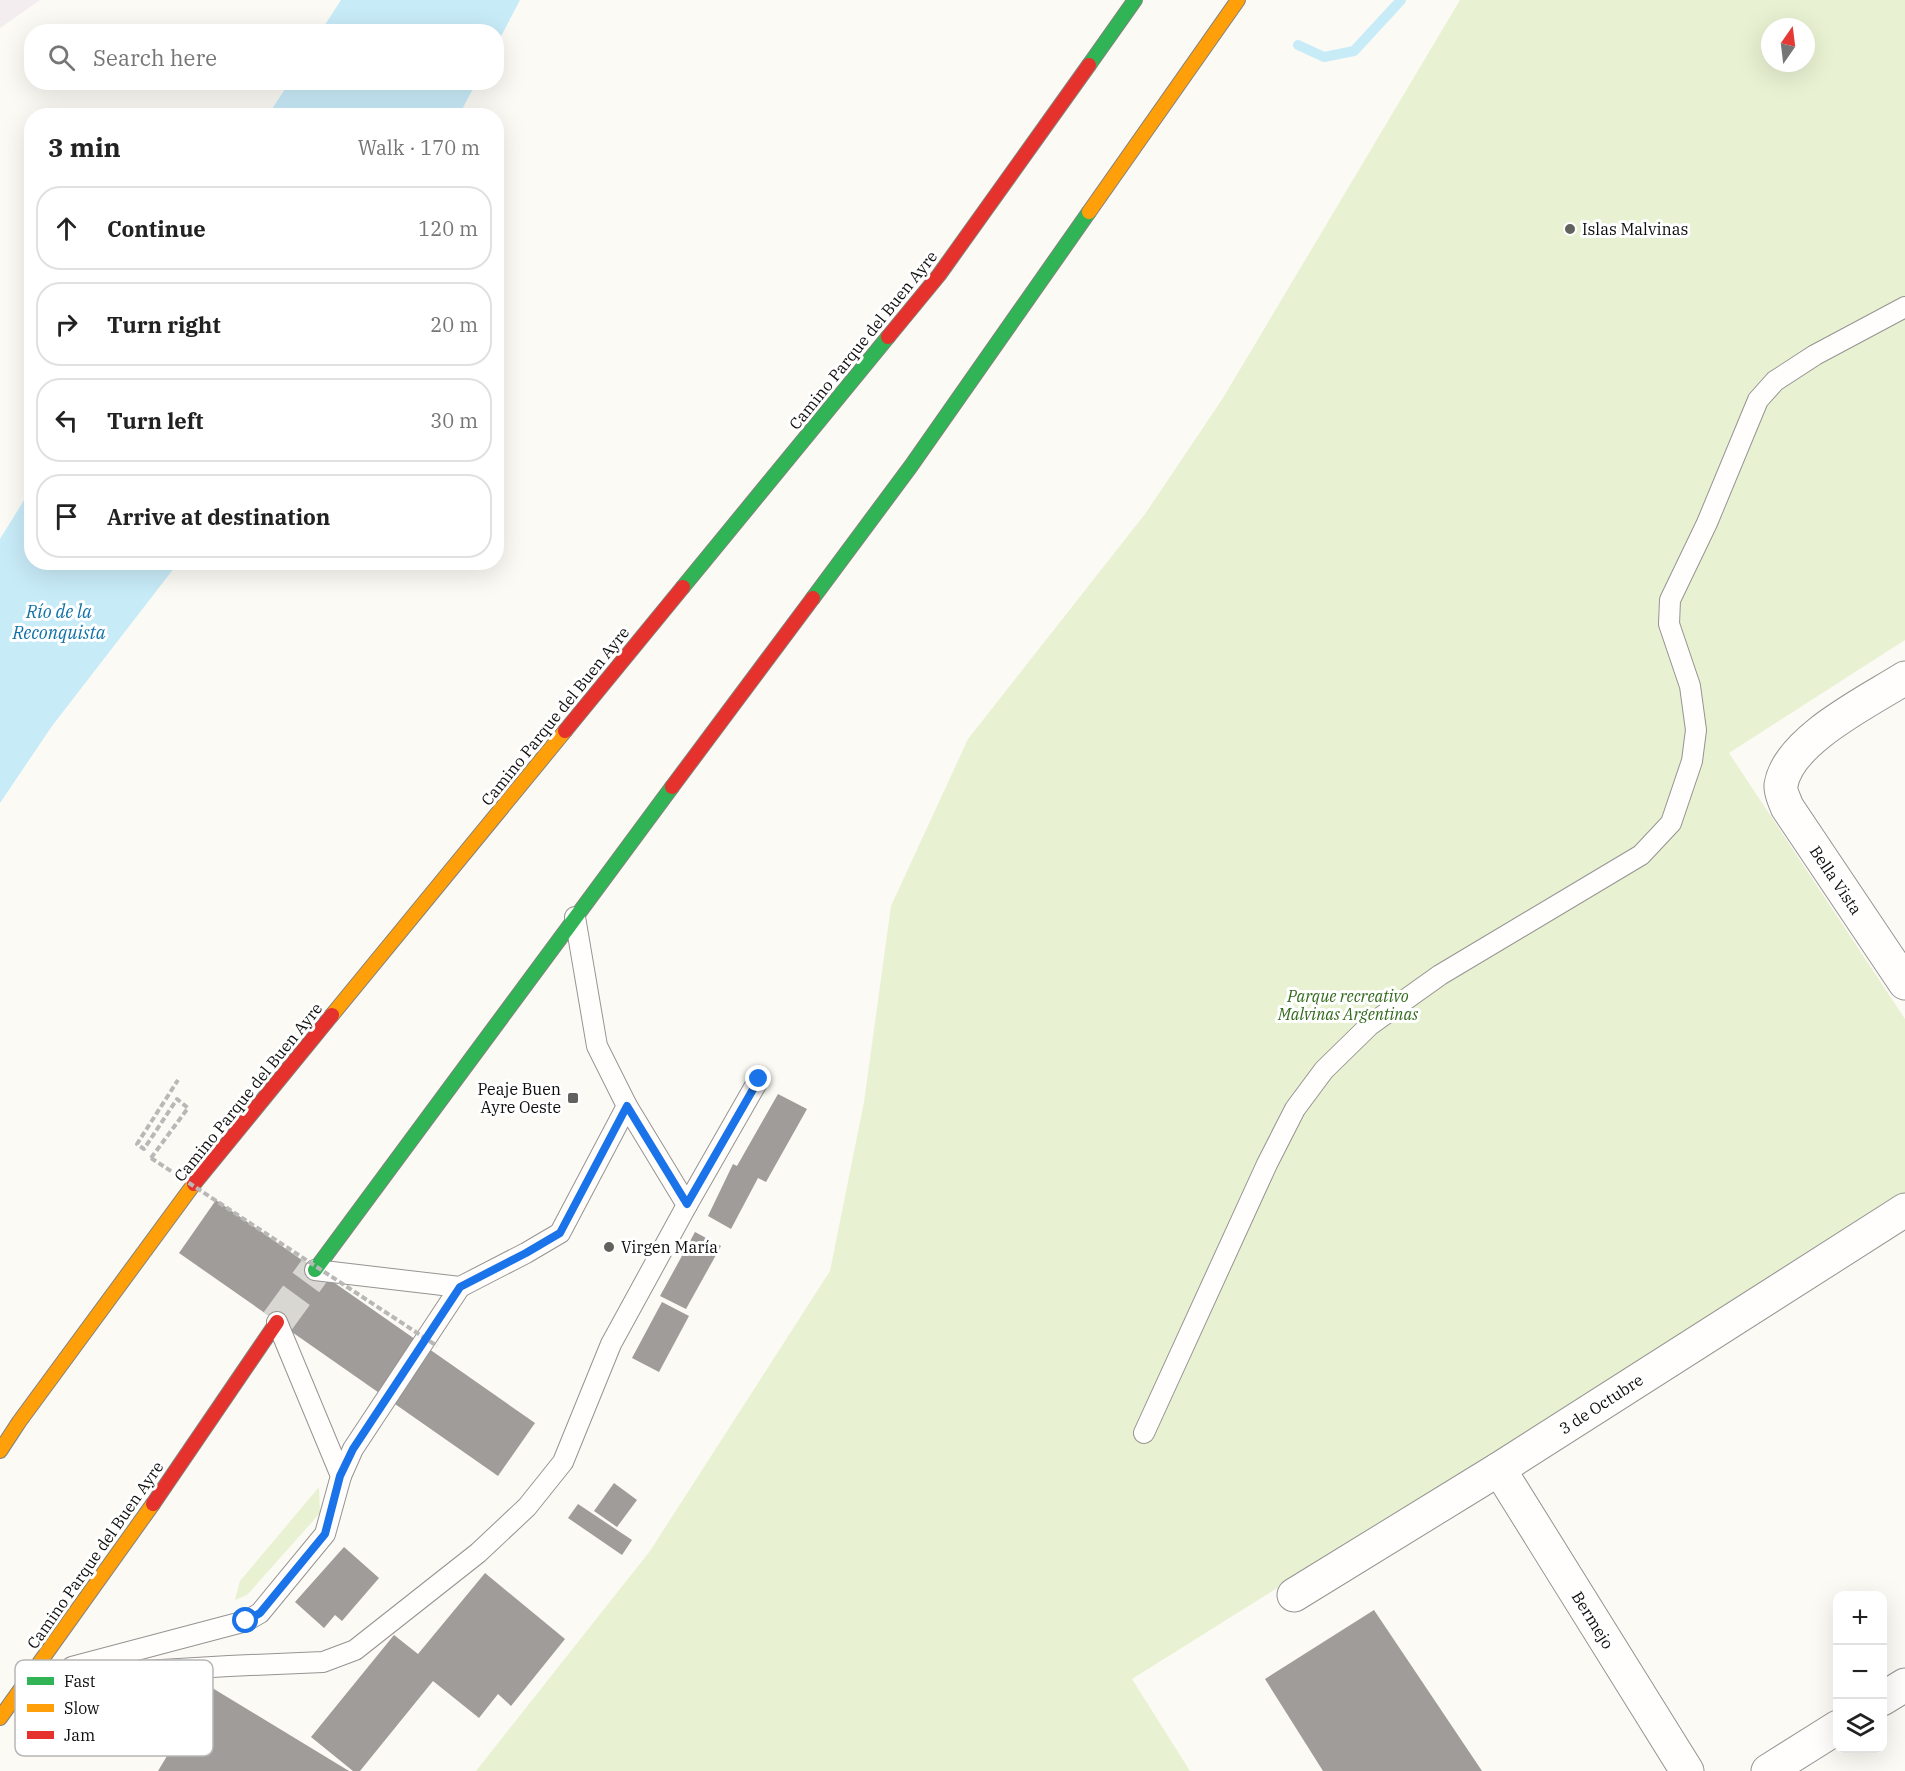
<!DOCTYPE html>
<html lang="en">
<head>
<meta charset="utf-8">
<style>
  body { margin:0; font-family:"IBM Plex Serif",serif; background:#f6f6f6; color:#222 }
  .controls { position:absolute; right:18px; bottom:18px; display:grid; overflow:hidden; border-radius:12px; box-shadow:0 6px 24px #0002 }
  .controls button { width:54px; height:54px; display:grid; place-items:center; padding:0; border:0; border-bottom:2px solid #e0e0e0; background:#fff; color:#222; font:30px sans-serif }
  .compass { position:absolute; left:1761px; top:18px; width:54px; height:54px; border-radius:50%; background:#fff; box-shadow:0 6px 24px #0002; rotate:14deg }
  .stop { position:absolute; width:18px; height:18px; margin:-14px; border:4px solid #1a73e8; border-radius:50%; background:#fff }
  .stop.end { background:#1a73e8; border-color:#fff; box-shadow:0 2px 6px #0008 }
  .list { margin:0; padding:0; list-style:none }
  h2 { display:flex; justify-content:space-between; align-items:center; height:78px; margin:0; padding:0 24px; font-size:26px }
  h2 small { font-size:20px; font-weight:400; color:#767676 }
  .list li { display:grid; grid-template-columns:39px 1fr auto; gap:18px; align-items:center; box-sizing:border-box; height:84px; margin:0 12px 12px; padding:0 12px; border:2px solid #e0e0e0; border-radius:24px }
  .list b { display:block; font-size:22px; white-space:nowrap }
  .list em { font-size:20px; font-style:normal; color:#767676 }
  .icon { flex:none; width:33px; height:33px; fill:none; stroke:currentColor; stroke-width:2; stroke-linecap:round; stroke-linejoin:round }
  .map { position:relative; flex:none; width:1905px; height:1771px; overflow:hidden }
  .search { position:absolute; background:#fff; box-shadow:0 6px 24px #0002; left:24px; top:24px; width:480px; height:66px; display:flex; align-items:center; gap:15px; box-sizing:border-box; padding:0 21px; border-radius:24px; color:#767676; font-size:22px }
  .panel { position:absolute; background:#fff; box-shadow:0 6px 24px #0002; left:24px; top:108px; width:480px; height:462px; border-radius:24px }
  .map>svg:first-child { display:block }
</style>
</head>
<body>
<div class="map">
<svg width="1905" height="1771" viewBox="0 0 1905 1771">
  <rect width="100%" height="100%" fill="#fcfaf4"/>
  <!-- industrial -->
  <path fill="#f3edf0" d="M0,0H40L0,28Z"/>
  <!-- green -->
  <g fill="#e8f2d2" fill-rule="evenodd">
    <path d="M1460,0H1905V640L1729,753L1905,1019V1194L1132,1679L1190,1771H476L650,1551L830,1271L864,1102L891,906L968,739L1145,514L1223,398ZM1770,27H1806V63H1770Z"/>
    <path d="M319,1487L320,1513L247,1595L235,1600L240,1581Z"/>
  </g>
  <!-- water -->
  <g fill="#c8ebf8">
    <path d="M341,0H520L497,44L496,32L321,31Z"/>
    <path d="M289,83V82L476,83L459,115H268Z"/>
    <path d="M31,489L32,562L178,563L52,726L0,803V539Z"/>
  </g>
  <g fill="none" stroke-linecap="round" stroke-linejoin="round">
    <!-- stream -->
    <path stroke="#c8ebf8" stroke-width="10" d="M1298,45L1324,57L1354,51L1401,0"/>
  </g>
  <!-- building -->
  <g fill="#9f9c99">
    <path d="M778,1094L807,1109L766,1182L758,1178L731,1229L708,1216L733,1164L737,1166Z"/>
    <path d="M216,1200L535,1423L498,1476L179,1253Z"/>
    <path d="M695,1232L721,1246L686,1309L660,1296Z"/>
    <path d="M662,1302L689,1316L659,1372L632,1358Z"/>
    <path d="M614,1483L637,1500L617,1527L594,1511Z"/>
    <path d="M578,1504L632,1540L622,1555L568,1518Z"/>
    <path d="M344,1547L379,1578L342,1621L335,1615L324,1628L295,1602Z"/>
    <path d="M485,1573L565,1639L511,1706L498,1694L479,1718L433,1681L360,1771H353L311,1737L394,1635L418,1654Z"/>
    <path d="M1374,1610L1482,1771H1323L1265,1679Z"/>
    <path d="M209,1686L349,1771H158Z"/>
  </g>
  <g fill="none" stroke-linecap="round" stroke-linejoin="round">
    <!-- highway-tunnel -->
    <path stroke="#d8d7d2" stroke-width="33" stroke-dasharray="33 16" stroke-linecap="butt" d="M277,1322L315,1270"/>
    <!-- lane casing -->
    <g stroke="#959492" stroke-width="22">
      <g id="lane">
        <path d="M627,1106L687,1205"/>
        <path d="M315,1270L460,1287L526,1253L560,1233L627,1106L597,1046L575,917"/>
        <path d="M1144,1433L1267,1164L1295,1109L1324,1070L1370,1025L1440,975L1641,855L1671,823L1692,761L1696,730L1690,686L1669,624L1670,600L1707,523L1758,400L1775,381L1815,355L1905,307"/>
        <path d="M341,1476L353,1449L460,1287"/>
        <path d="M72,1667L246,1621L260,1613L325,1534L341,1476L277,1322"/>
        <path d="M28,1678L229,1666L323,1662L355,1650L478,1553L527,1507L563,1462L611,1344L687,1205L759,1079"/>
      </g>
    </g>
    <!-- street casing -->
    <g stroke="#959492" stroke-width="35">
      <g id="street">
        <path d="M1905,678C1869,701 1788,740 1781,785C1780,792 1785,801 1787,807L1905,983"/>
        <path d="M1499,1469L1687,1771"/>
        <path d="M1294,1595L1499,1469L1905,1210"/>
        <path d="M1882,1699L1905,1685"/>
        <path d="M1768,1771L1838,1727"/>
      </g>
    </g>
    <!-- fast casing -->
    <g stroke="#82827f" stroke-width="16">
      <g id="fast">
        <path d="M1089,65L1135,0"/>
        <path d="M683,587L888,337"/>
        <path d="M813,598L911,466L1089,212"/>
        <path d="M315,1270L672,787"/>
      </g>
    </g>
    <!-- slow casing -->
    <g stroke="#82827f" stroke-width="16">
      <g id="slow">
        <path d="M1089,212L1238,0"/>
        <path d="M332,1015L565,731"/>
        <path d="M0,1451L19,1422L194,1184"/>
        <path d="M0,1718L153,1504"/>
      </g>
    </g>
    <!-- jam casing -->
    <g stroke="#82827f" stroke-width="16">
      <g id="jam">
        <path d="M888,337L939,275L1089,65"/>
        <path d="M565,731L683,587"/>
        <path d="M672,787L813,598"/>
        <path d="M194,1184L332,1015"/>
        <path d="M153,1504L277,1322"/>
      </g>
    </g>
    <!-- path -->
    <path stroke="#b8b8b7" stroke-width="4" stroke-dasharray="6 3" stroke-linecap="butt" d="M151,1158L188,1108L177,1099L144,1149L137,1144L178,1080"/>
    <!-- lane -->
    <use href="#lane" stroke="#fffefd" stroke-width="20"/>
    <!-- street -->
    <use href="#street" stroke="#fffefd" stroke-width="33"/>
    <!-- fast -->
    <use href="#fast" stroke="#30b455" stroke-width="14"/>
    <!-- slow -->
    <use href="#slow" stroke="#ff9f0a" stroke-width="14"/>
    <!-- jam -->
    <use href="#jam" stroke="#e5322d" stroke-width="14"/>
    <!-- path-bridge -->
    <path stroke="#b8b8b7" stroke-width="4" stroke-dasharray="6 3" stroke-linecap="butt" d="M151,1158L437,1346"/>
  </g>
  <g fill="none" stroke-linecap="round" stroke-linejoin="round">
    <!-- route -->
    <path stroke="#1a73e8" stroke-width="8" d="M246,1621L260,1613L325,1534L340,1476L353,1449L460,1287L526,1253L560,1233L627,1106L687,1204L759,1079"/>
  </g>
  <!-- markers -->
  <g fill="#61615e" stroke="#fff" stroke-width="2">
    <circle cx="1570" cy="229" r="6"/>
    <rect x="567" y="1092" width="12" height="12" rx="3"/>
    <circle cx="609" cy="1247" r="6"/>
  </g>
  <g text-anchor="middle" dominant-baseline="central" stroke-width="6" stroke-linejoin="round" paint-order="stroke">
    <!-- poi labels -->
    <g font-size="16" fill="#0e0e0e" stroke="#fff" text-anchor="start">
      <text x="1582" y="229">Islas Malvinas</text>
      <text x="561" y="1089" text-anchor="end">Peaje Buen<tspan x="561" dy="18">Ayre Oeste</tspan></text>
      <text x="621" y="1247">Virgen María</text>
    </g>
    <!-- street labels -->
    <g font-size="16" fill="#0e0e0e" stroke="#fff">
      <text transform="translate(863 340) rotate(-51)">Camino Parque del Buen Ayre</text>
      <text transform="translate(555 716) rotate(-51)">Camino Parque del Buen Ayre</text>
      <text transform="translate(1836 880) rotate(56)">Bella Vista</text>
      <text transform="translate(248 1092) rotate(-51)">Camino Parque del Buen Ayre</text>
      <text transform="translate(1601 1404) rotate(-33)">3 de Octubre</text>
      <text transform="translate(95 1555) rotate(-55)">Camino Parque del Buen Ayre</text>
      <text transform="translate(1593 1620) rotate(58)">Bermejo</text>
    </g>
    <!-- park labels -->
    <g font-size="16" font-style="italic" fill="#326a1b" stroke="#fff">
      <text x="1348" y="996">Parque recreativo<tspan x="1348" dy="18">Malvinas Argentinas</tspan></text>
    </g>
    <!-- water labels -->
    <g font-size="18" font-style="italic" fill="#1172a7" stroke="#fff">
      <text x="59" y="611">Río de la<tspan x="59" dy="21">Reconquista</tspan></text>
    </g>
  </g>
  <!-- legend -->
  <rect x="15" y="1660" width="198" height="96" rx="9" fill="#fff" stroke="#b7b7b7" stroke-width="1.5"/>
  <rect x="27" y="1677" width="27" height="8" fill="#30b455"/>
  <rect x="27" y="1704" width="27" height="8" fill="#ff9f0a"/>
  <rect x="27" y="1731" width="27" height="8" fill="#e5322d"/>
  <g font-size="16" fill="#0e0e0e">
    <text x="64" y="1687">Fast</text>
    <text x="64" y="1714">Slow</text>
    <text x="64" y="1741">Jam</text>
  </g>
</svg>
<div class="controls">
<button>+</button>
<button>−</button>
<button><svg class="icon" aria-label="layers" viewBox="0 0 24 24"><path d="M12 4l9 5-9 5-9-5zM3 14l9 5 9-5"/></svg></button>
</div>
<svg class="compass" viewBox="-18 -18 36 36"><path d="M0-13l5 13h-10z" fill="#e53935"/><path d="M0 13l5-13h-10z" fill="#767676"/></svg>
<div class="stop" style="left:246px;top:1621px"></div>
<div class="stop end" style="left:759px;top:1079px"></div>
<div class="search"><svg class="icon" aria-label="search" viewBox="0 0 24 24"><circle cx="10" cy="10" r="6"/><path d="M15 15l6 6"/></svg>Search here</div>
<section class="panel">
<h2>3 min<small>Walk · 170 m</small></h2>
<ul class="list">
<li><svg class="icon" aria-label="ahead" viewBox="0 0 24 24"><path d="M12 20V5M6 11l6-6 6 6"/></svg><div><b>Continue</b></div><em>120 m</em></li>
<li><svg class="icon" aria-label="right" viewBox="0 0 24 24"><path d="M7 20v-9h11M14 6l5 5-5 5"/></svg><div><b>Turn right</b></div><em>20 m</em></li>
<li><svg class="icon" aria-label="left" viewBox="0 0 24 24"><path d="M17 20v-9H6M10 6l-5 5 5 5"/></svg><div><b>Turn left</b></div><em>30 m</em></li>
<li><svg class="icon" aria-label="arrive" viewBox="0 0 24 24"><path d="M6 21V4h12l-3 4 3 4H6"/></svg><div><b>Arrive at destination</b></div></li>
</ul>
</section>
</div>
</body>
</html>
